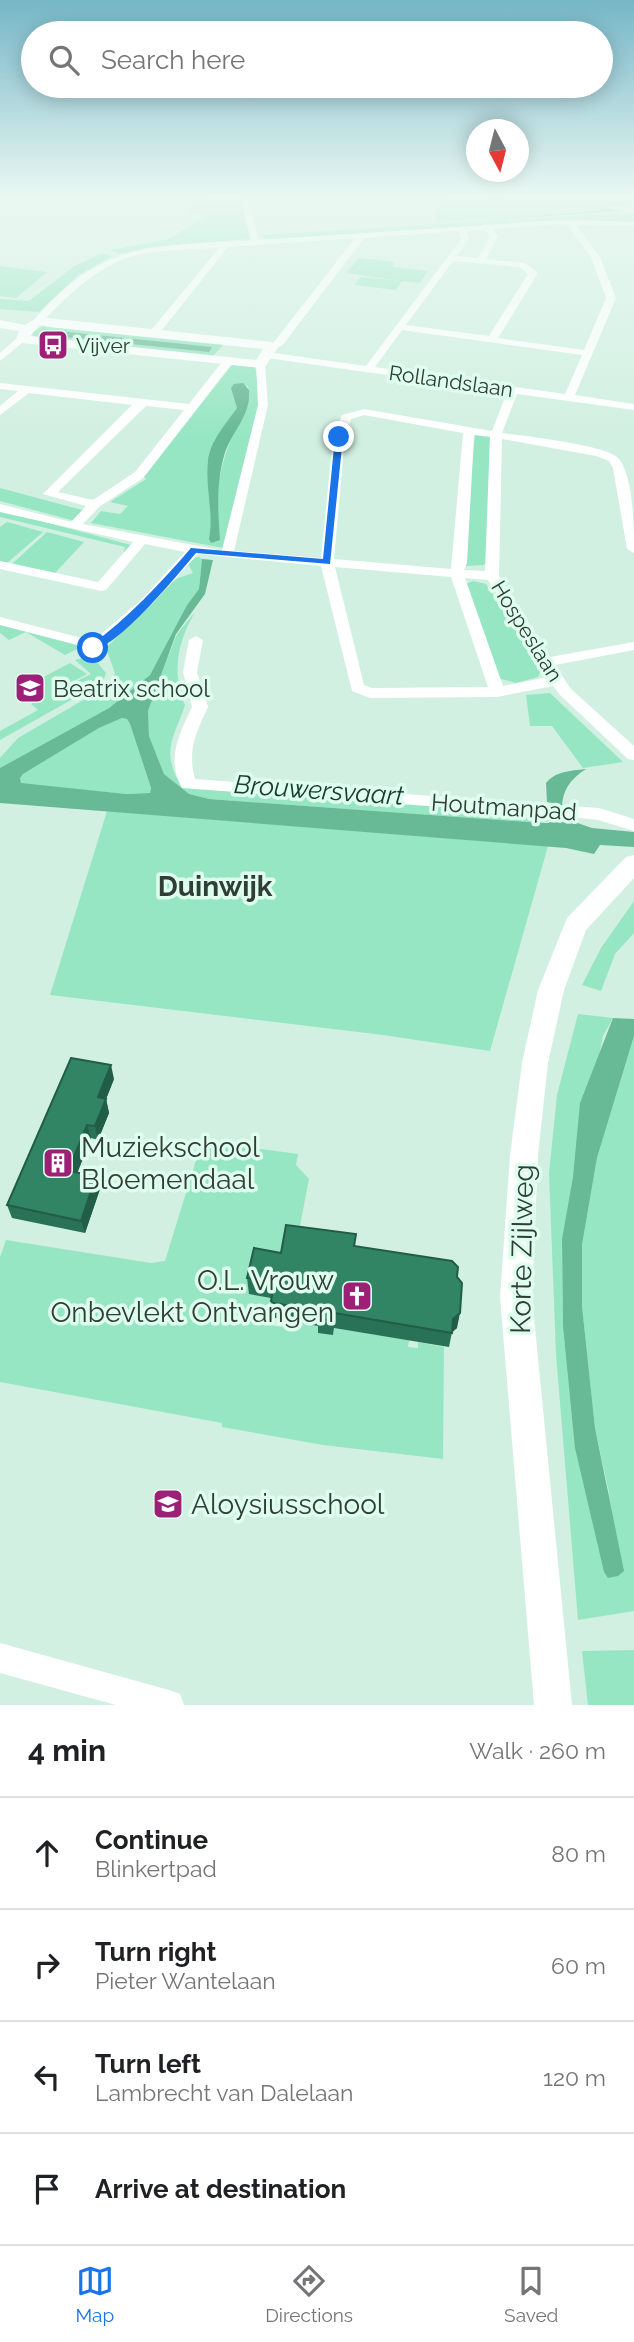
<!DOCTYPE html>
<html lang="en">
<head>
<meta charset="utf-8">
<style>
  body { margin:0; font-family:Raleway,sans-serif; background:#f2f2f2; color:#202124 }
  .compass { position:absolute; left:466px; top:119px; width:63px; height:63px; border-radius:50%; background:#fff; box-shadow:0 4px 18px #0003; rotate:173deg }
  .stop { position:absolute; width:21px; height:21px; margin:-16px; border:5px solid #1a73e8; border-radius:50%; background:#fff }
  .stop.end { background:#1a73e8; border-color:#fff; box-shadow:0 2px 7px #0008 }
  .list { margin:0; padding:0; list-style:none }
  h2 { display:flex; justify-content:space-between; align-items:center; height:91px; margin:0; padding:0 28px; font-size:30px }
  h2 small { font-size:23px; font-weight:400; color:#757577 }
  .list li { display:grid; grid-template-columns:46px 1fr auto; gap:21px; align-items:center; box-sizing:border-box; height:112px; padding:0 28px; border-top:2px solid #e0e0e0 }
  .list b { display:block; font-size:26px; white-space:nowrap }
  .list p { margin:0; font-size:23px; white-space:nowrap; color:#757577 }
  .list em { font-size:23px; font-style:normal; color:#757577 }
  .icon { flex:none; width:38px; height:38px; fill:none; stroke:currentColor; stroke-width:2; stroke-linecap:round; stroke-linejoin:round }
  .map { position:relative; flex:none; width:634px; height:1705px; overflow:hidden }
  .search { position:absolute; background:#fff; box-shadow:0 4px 18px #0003; left:21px; right:21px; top:21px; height:77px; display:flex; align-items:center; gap:18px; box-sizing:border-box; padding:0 24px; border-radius:38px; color:#757577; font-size:26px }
  .sheet { height:539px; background:#fff }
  nav { display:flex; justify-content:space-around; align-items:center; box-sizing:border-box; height:98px; border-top:2px solid #e0e0e0; background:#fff; font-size:19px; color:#757577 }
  nav a { display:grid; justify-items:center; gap:4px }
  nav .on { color:#1a73e8 }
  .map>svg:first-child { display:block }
</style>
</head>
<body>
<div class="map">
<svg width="634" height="1705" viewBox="0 0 634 1705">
  <rect width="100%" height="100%" fill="#d1f0e1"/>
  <!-- green -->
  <g fill="#97e6c3" fill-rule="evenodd">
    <path d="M201,198H239L232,201L244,203L250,239L152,247L119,254L111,250L169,239L208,214L185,212Z"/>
    <path d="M443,198H634V203L583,212L436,222L435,211Z"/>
    <path d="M618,213L634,214V222L580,220L266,239L261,235Z"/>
    <path d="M102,253L112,256L77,276L39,312L0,309V299L29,301L73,267Z"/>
    <path d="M359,258L394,262L392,267L428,271L420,283L402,281L396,290L354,285L361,277L401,281L346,273Z"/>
    <path d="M0,266L47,272L16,298L0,296Z"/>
    <path d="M46,324L225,343L212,357L33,336L32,333Z"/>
    <path d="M232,365L255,367L261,398L223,548L91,523L101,511L120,514L128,506L110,502L146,479L144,477ZM247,385C255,402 242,416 235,431C218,464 216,503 209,539C213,518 209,499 209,478C209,455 224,427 237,408L236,401Z"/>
    <path d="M475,434L490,436L487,562L484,565L466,566L464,559Z"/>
    <path d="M0,488L86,511L75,521L0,501Z"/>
    <path d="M0,510L131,545L123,553L125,547L0,517Z"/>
    <path d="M7,522L43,532L7,563L0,561V527Z"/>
    <path d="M47,532L84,542L54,574L12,564Z"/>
    <path d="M199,557L202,559L199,589L187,605L150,675L109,708L0,768V758L18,738L109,685L115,673L106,648L168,586L178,578L193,573L188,563L191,558Z"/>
    <path d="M473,581L486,584L542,668L538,677L516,683L498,678L466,584Z"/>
    <path d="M195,612C178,641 171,672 185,705C176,734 161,748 178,780L539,810L552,813V820L541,823L209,799L188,794L164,774L149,736L148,711L155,690L177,634Z"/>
    <path d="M0,624L83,646L65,655L26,632L9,640L0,633Z"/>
    <path d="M92,656L106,673L103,682L0,740V731L38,710L31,704L34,702L19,690L70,663L87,674L47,696L91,674L75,660Z"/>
    <path d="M550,693L623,762L583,768L552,726H530L526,695Z"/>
    <path d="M122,718L127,719L130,724L151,788L150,793L126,794L21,784L20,778L23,774L99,728Z"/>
    <path d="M107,811L548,846L490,1051L383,1035L50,995Z"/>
    <path d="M634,901V933L615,954L601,991L582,985L601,948Z"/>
    <path d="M578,1014L613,1018L603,1036L562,1239L563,1326L611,1502L595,1428L582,1306V1245L597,1158L634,1036V1611L578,1620L556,1354L549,1173L557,1095Z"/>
    <path d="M202,1141L298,1154L296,1165L309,1179L300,1226L293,1225L287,1229L275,1298L274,1326L286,1327L288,1320L319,1326L333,1335L334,1328L409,1340L408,1347L418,1348V1342L444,1347L443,1459L323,1445L233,1429L222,1427V1423L0,1382V1257L6,1240L151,1263L165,1261Z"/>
    <path d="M634,1650V1705H588L582,1651Z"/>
  </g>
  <!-- water -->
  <g fill="#68b996" fill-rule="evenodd">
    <path d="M609,208L622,211L431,224L583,212Z"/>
    <path d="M59,331L212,347L209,352L54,336Z"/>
    <path d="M243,383L249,390C252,415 231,432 224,456C216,484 218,511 220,540L211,543L209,539C214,513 205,487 208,461C210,441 226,424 237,408L231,388L234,384Z"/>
    <path d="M202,559L213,560L205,594L176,634L148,711L149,736L164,774L189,794L209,799L541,823H549L556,814L553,803L547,802L546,783C556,771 570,771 586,769C567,781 559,796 563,818L592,828L634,832V847L600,845L594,854L566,848L0,803V768L109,708L150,675L187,605L199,589ZM122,718L127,719L130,724L151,788L150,793L126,794L21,783L20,778L23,774L99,728Z"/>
    <path d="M613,1018L634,1019V1036L597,1158L582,1245V1306L595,1428L624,1571L618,1576L608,1578L604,1572L575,1448L563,1326L562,1239L573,1177L580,1103Z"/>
  </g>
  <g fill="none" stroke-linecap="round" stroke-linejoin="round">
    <!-- street -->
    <g fill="#fff" fill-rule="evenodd">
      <path d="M243,198H251L249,202L259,240L561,220L634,222V226L576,225L600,257L616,298L575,395L634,404V410L517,394L502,433C524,436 606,445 618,458C634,475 634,530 634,553L627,549L613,468L609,461L596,456L502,439L499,576L550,657L634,642V650L555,665L571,689L634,746V760L628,759L560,695L553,686L497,697L370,698L352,691L321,566L198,554L151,605L98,651L93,652L81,646L0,625V617L93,641L142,599L185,552L145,544L106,590L101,591L0,569V561L98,582L133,542L0,512V504L71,522L86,506L43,494L132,405L29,393L0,415V406L18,391L0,389V383L189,404L225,358H233V362L143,478L99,507L83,524L219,550H222L258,405L256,362L265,364L268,405L234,551L321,558L333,437L342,415L364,409L492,431L507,392L267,358L262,355L267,352L366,366L461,239L459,231L364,238L282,346L272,349L267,346L274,342L355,238L228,247L157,336L148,334L219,248C196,249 172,249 148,253C103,259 72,292 41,323L33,321C103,239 154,247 251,240L241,202ZM561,224L567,225L591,257L606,298L584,350L498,338L538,273L525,263L486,259L498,237L493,229ZM485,230L490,237L478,258L457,256L469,239L467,231ZM453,261L520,267L528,274L489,336L406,325ZM402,330L582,355L565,394L375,367ZM146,406L184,410L135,472L93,500L58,492ZM364,415L463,433L451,569L334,559L345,437L351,419ZM474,435L490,437L485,571L464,570L467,563ZM335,567L451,577L488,687L372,688L364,685ZM465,578L488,580L548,677L503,686Z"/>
      <path d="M18,337L27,339L0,361V353Z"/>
      <path d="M196,636L203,640L197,672L208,707C196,733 187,750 195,779L599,808L634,819V831L598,820L551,815L182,788C166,759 179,734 192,707L183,672L189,640Z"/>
      <path d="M0,1643L169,1690L180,1694L184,1705H116L0,1673Z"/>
    </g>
    <!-- secondary -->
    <g fill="#fff" fill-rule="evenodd">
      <path d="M38,317L272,342L279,346L265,367L260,368L22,343L16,339L19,331L0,328V320L25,325ZM40,325L48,327L263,349L256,360L30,336Z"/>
      <path d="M634,855V878L586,930L564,990L548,1063L538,1155L532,1297L572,1705H534L500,1297L510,1155L522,1063L538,990L567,918L626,857Z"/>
    </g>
  </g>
  <!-- wall -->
  <g fill="#2a7257">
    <path d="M114,1079L106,1099L109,1113L98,1140L91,1138L77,1173L100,1189L85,1233L12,1218L7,1205Z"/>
    <path d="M355,1246L457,1277V1328L452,1332L449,1347L334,1328L333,1335L318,1333V1326L275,1318L272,1316L271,1298L249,1294L247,1278L281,1253Z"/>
  </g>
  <!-- shaded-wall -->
  <g fill="#225d47">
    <path d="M111,1065L114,1079L106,1099L109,1113L98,1140L95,1126L98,1097Z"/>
    <path d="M87,1125L91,1138L73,1184L68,1171Z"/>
    <path d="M96,1176L100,1189L85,1233L81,1221Z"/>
    <path d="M460,1313L457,1328L450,1334L453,1319Z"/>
  </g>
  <!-- building -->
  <g fill="#318565" stroke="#225d47" stroke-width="2">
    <path d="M71,1058L111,1065L98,1097L106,1099L95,1126L87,1125L68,1171L96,1176L81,1221L7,1205Z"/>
    <path d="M286,1225L356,1234L354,1246L452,1261L458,1267L457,1277L462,1283L460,1313L453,1319L452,1333L334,1313L333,1321L318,1318L319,1311L274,1303L271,1301L274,1283L247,1278L254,1248L281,1253Z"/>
  </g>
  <!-- sky -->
  <linearGradient id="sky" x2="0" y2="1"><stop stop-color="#75b6c7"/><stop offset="0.45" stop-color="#eaf8f2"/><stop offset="1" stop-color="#eaf8f2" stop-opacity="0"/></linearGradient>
  <rect width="634" height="436" fill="url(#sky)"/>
  <!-- route -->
  <path fill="#1a73e8" d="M339,434L343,437L330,564L196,553C178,574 116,651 90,650V646C129,617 159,585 191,548L323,559L335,437Z"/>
  <!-- icons -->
  <defs>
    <g id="bus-square" transform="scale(1.575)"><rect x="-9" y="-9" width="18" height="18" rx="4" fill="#9d2076" stroke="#defeee"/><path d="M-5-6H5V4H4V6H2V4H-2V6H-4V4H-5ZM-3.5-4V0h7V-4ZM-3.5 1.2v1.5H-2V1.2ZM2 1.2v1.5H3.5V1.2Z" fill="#fff"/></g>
    <g id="school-square" transform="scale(1.575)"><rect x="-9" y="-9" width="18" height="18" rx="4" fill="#9d2076" stroke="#defeee"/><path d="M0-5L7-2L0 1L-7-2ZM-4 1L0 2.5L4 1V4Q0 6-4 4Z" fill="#fff"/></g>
    <g id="building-square" transform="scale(1.575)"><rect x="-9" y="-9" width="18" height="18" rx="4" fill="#9d2076" stroke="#defeee"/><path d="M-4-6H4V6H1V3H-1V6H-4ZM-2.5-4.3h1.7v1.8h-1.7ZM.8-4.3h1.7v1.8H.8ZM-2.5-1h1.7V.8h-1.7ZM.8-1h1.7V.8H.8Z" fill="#fff"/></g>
    <g id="church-square" transform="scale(1.575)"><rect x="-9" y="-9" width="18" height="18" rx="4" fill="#9d2076" stroke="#defeee"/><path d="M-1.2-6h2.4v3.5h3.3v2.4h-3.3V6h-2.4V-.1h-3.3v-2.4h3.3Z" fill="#fff"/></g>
  </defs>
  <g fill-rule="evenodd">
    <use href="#bus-square" x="53" y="345"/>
    <use href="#school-square" x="30" y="688"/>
    <use href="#building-square" x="58" y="1163"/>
    <use href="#church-square" x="357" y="1296"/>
    <use href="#school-square" x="168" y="1504"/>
  </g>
  <g text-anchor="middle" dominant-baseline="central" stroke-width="7" stroke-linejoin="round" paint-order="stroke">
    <!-- far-poi labels -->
    <g font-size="21" fill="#313d37" stroke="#defeee" text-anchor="start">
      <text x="76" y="345">Vijver</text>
    </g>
    <!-- far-street labels -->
    <g font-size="21" fill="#313d37" stroke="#defeee">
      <text transform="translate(451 381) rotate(8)">Rollandslaan</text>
      <text transform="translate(527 631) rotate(58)">Hospeslaan</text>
    </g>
    <!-- poi labels -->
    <g font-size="24" fill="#313d37" stroke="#defeee" text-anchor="start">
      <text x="53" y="688">Beatrix school</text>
    </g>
    <!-- street labels -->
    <g font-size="24" fill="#313d37" stroke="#defeee">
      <text transform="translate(504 807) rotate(4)">Houtmanpad</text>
    </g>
    <!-- water labels -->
    <g font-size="26" font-style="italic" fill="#173b2d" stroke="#defeee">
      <text transform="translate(319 790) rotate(4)">Brouwersvaart</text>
    </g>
    <!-- quarter labels -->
    <g font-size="28" font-weight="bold" fill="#313d37" stroke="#defeee">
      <text x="215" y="886">Duinwijk</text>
    </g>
    <!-- near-poi labels -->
    <g font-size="28" fill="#313d37" stroke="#defeee" text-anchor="start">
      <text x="81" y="1147">Muziekschool<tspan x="81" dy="32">Bloemendaal</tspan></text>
      <text x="334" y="1280" text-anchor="end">O.L. Vrouw<tspan x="334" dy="32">Onbevlekt Ontvangen</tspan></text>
      <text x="191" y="1504">Aloysiusschool</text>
    </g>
    <!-- near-street labels -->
    <g font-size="28" fill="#313d37" stroke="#defeee">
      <text transform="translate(522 1249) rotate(-89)">Korte Zijlweg</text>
    </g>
  </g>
</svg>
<svg class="compass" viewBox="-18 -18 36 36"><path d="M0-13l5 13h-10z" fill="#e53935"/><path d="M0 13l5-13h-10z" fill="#757577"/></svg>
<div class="stop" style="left:93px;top:648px"></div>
<div class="stop end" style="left:339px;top:437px"></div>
<div class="search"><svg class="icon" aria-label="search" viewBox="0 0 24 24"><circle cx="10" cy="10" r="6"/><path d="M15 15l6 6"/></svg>Search here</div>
</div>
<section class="sheet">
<h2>4 min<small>Walk · 260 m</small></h2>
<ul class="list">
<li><svg class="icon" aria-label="ahead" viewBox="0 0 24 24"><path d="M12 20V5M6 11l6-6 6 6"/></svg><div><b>Continue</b><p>Blinkertpad</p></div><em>80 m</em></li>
<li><svg class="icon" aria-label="right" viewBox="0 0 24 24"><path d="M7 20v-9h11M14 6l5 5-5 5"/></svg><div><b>Turn right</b><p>Pieter Wantelaan</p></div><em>60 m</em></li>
<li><svg class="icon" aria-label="left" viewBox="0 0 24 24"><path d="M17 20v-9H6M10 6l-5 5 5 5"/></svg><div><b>Turn left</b><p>Lambrecht van Dalelaan</p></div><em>120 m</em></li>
<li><svg class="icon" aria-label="arrive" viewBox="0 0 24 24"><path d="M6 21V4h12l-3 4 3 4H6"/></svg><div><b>Arrive at destination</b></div></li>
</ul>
</section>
<nav>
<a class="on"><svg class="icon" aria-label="map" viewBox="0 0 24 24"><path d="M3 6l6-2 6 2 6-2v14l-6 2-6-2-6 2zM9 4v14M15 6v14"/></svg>Map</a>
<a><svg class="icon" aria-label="directions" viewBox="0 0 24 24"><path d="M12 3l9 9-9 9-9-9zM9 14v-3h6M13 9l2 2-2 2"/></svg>Directions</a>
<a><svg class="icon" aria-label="saved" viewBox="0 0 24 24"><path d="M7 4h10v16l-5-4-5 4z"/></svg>Saved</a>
</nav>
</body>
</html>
